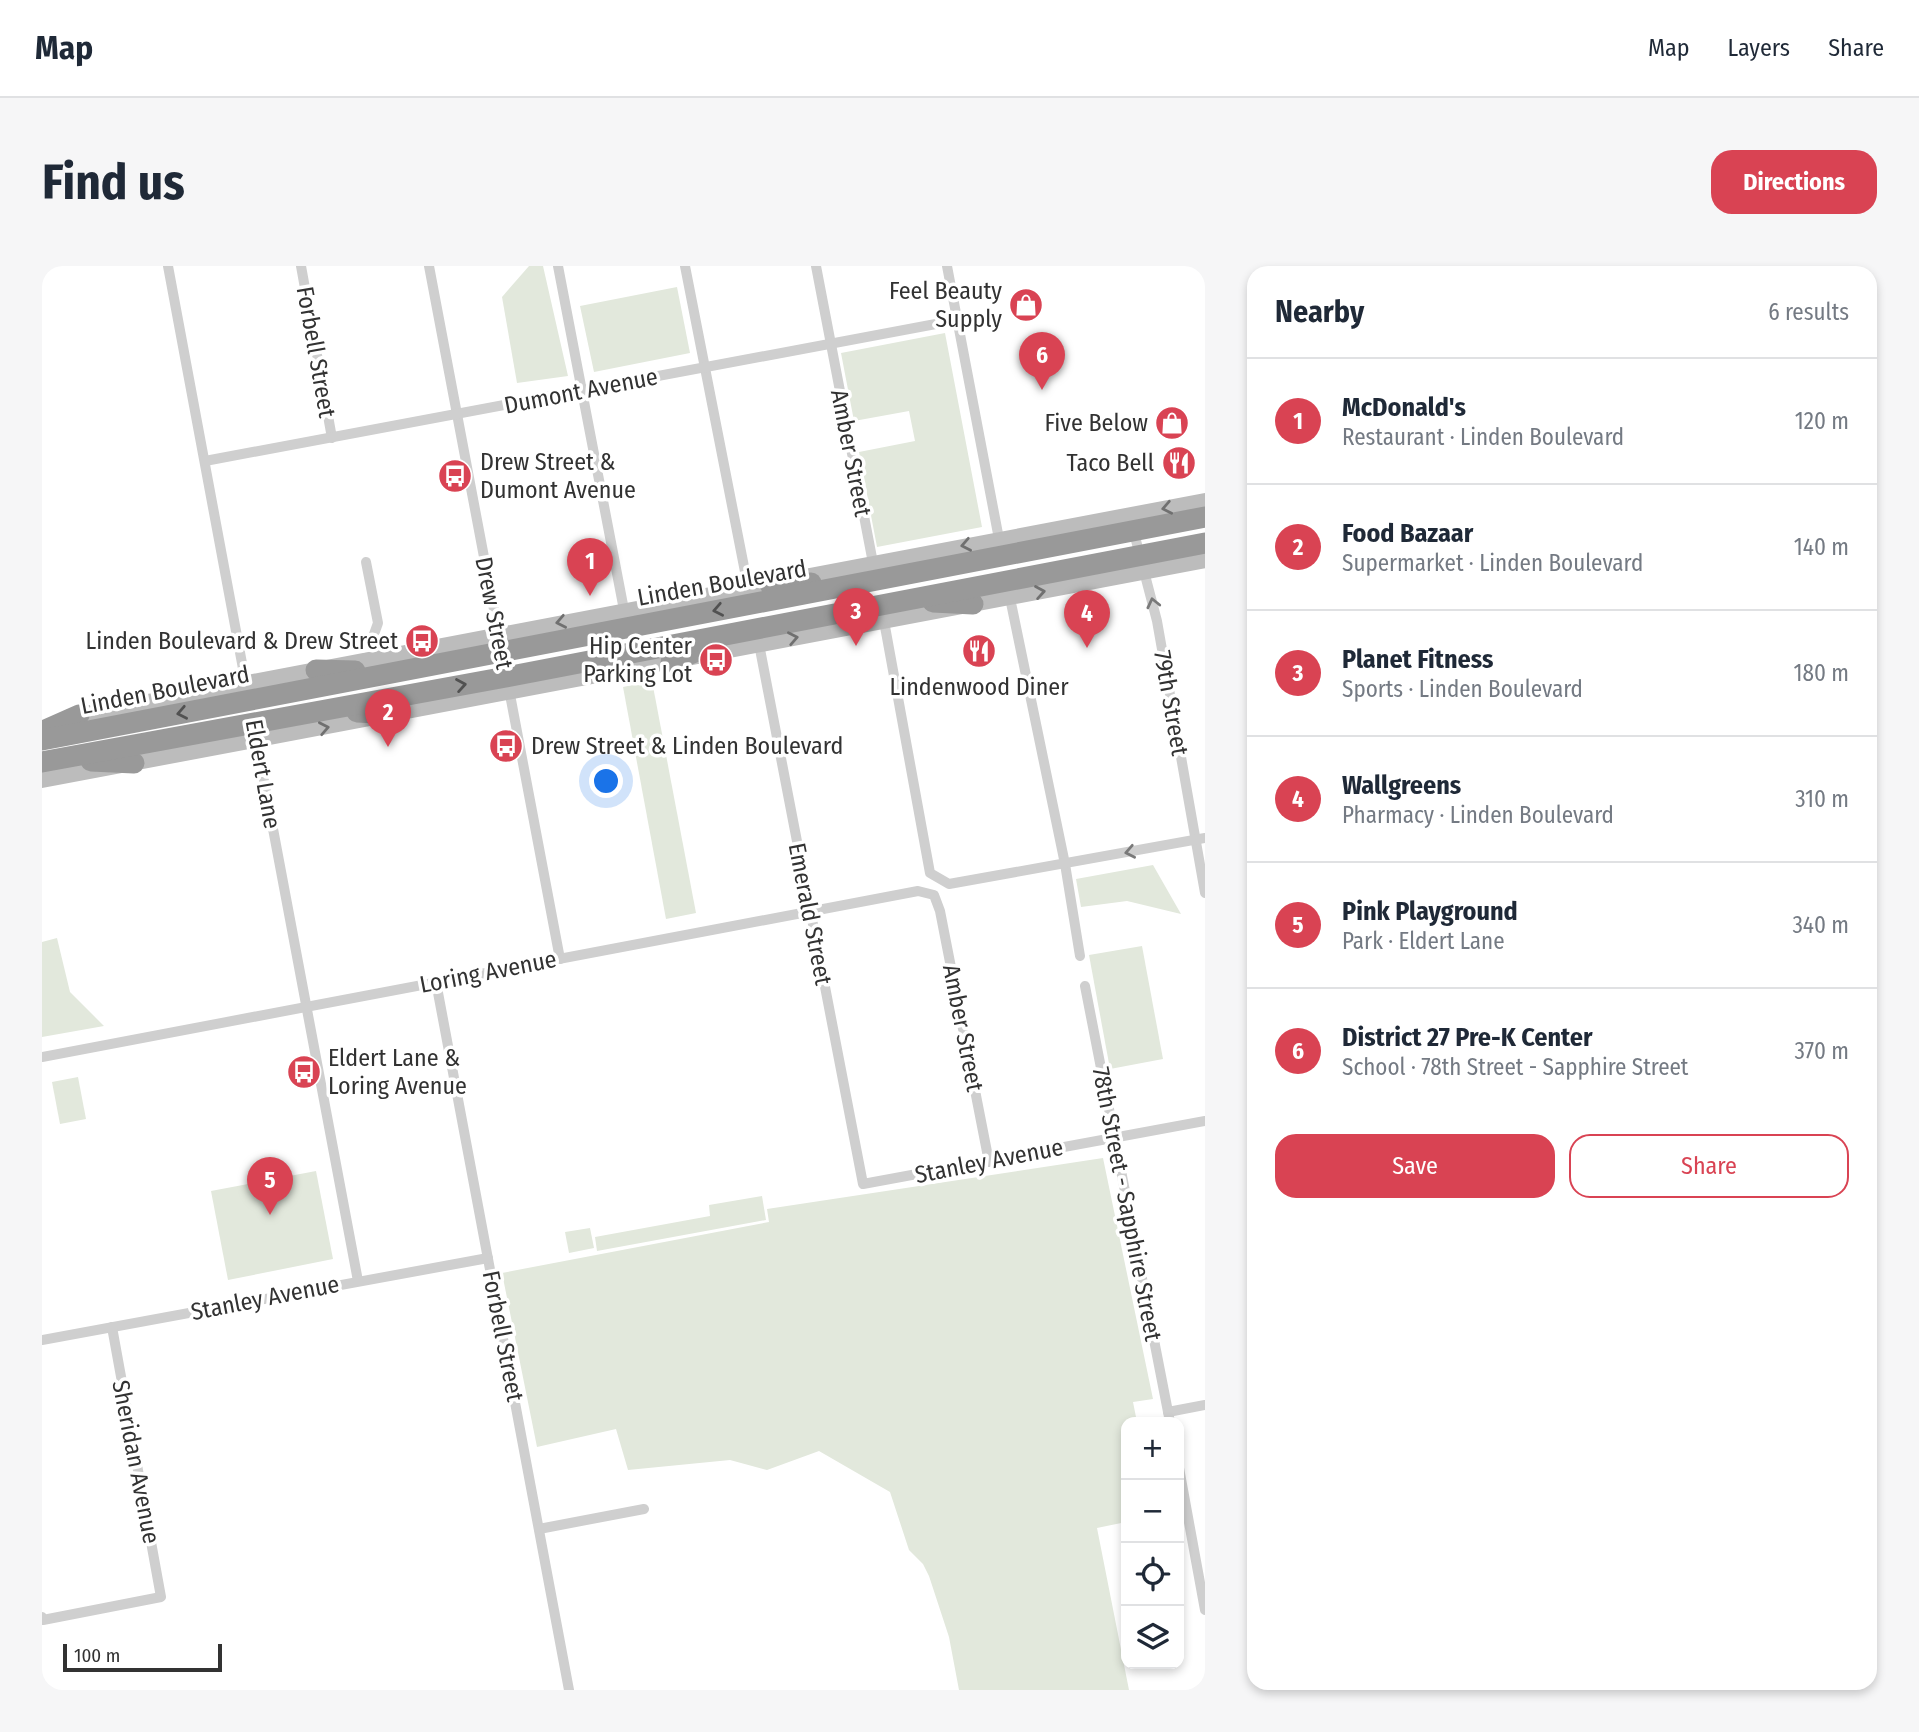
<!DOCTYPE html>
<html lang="en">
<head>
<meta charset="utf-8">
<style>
  body { margin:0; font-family:"Fira Sans Condensed",sans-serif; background:#f6f6f7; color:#1f2937 }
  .controls { position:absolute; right:21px; bottom:21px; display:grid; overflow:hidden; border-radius:14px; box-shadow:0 4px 10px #0003 }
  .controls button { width:63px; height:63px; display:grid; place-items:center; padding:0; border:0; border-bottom:2px solid #e0e1e3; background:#fff; color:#1f2937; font:35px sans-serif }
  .scale { position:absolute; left:21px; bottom:18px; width:159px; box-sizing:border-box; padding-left:7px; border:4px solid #323232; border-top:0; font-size:19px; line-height:24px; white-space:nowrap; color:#323232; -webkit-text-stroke:5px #fff; paint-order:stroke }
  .you { position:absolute; left:565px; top:516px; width:24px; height:24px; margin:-18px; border:5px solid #fff; border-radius:50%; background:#1a73e8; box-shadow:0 0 0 10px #1a73e833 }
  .badge { display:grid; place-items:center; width:46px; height:46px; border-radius:50%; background:#d94353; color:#fff; font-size:23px; font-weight:700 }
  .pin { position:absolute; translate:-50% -58px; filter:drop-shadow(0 2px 4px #0008) }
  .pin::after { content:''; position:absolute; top:37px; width:24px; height:21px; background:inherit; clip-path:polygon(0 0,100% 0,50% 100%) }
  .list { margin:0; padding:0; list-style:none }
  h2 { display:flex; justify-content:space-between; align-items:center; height:91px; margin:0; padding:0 28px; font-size:30px }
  h2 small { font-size:23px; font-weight:400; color:#747a83 }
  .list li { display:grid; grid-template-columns:46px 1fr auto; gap:21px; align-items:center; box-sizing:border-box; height:126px; padding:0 28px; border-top:2px solid #e0e1e3 }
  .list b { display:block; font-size:26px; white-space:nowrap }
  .list p { margin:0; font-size:23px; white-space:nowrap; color:#747a83 }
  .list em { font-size:23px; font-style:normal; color:#747a83 }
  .actions { display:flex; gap:14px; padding:21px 28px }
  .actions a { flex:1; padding:16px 0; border:2px solid #d94353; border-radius:21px; text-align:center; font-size:24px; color:#d94353 }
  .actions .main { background:#d94353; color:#fff }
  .icon { flex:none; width:38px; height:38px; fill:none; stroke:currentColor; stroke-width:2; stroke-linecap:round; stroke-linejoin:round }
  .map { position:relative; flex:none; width:1163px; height:1424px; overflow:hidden; border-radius:21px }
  header { display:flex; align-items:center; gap:42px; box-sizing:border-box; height:98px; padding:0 35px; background:#fff; border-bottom:2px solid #e0e1e3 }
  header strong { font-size:33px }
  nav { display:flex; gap:38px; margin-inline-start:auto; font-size:24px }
  .intro { display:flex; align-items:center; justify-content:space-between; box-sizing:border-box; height:168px; padding:0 42px }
  h1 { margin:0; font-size:49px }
  .button { padding:18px 32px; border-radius:21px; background:#d94353; color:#fff; font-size:24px; font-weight:700 }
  main { display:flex; gap:42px; padding:0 42px }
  aside { flex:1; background:#fff; border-radius:21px; box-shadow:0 4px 10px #0003 }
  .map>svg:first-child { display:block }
</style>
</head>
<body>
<header>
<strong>Map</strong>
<nav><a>Map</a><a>Layers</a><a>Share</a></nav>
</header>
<div class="intro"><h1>Find us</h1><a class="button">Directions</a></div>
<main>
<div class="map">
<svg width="1163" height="1424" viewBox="0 0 1163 1424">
  <rect width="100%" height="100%" fill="#fff"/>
  <!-- green -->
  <g fill="#e2e8dc">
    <path d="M487,0H501L526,110L475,117L460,31Z"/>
    <path d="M635,21L648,87L552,106L538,40Z"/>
    <path d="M903,67L940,261L835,281L817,186L873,175L867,145L812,155L799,87Z"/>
    <path d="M610,415L654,647L624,653L581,421Z"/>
    <path d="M1111,599L1139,648L1085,635L1039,641L1034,613Z"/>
    <path d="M15,672L28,726L62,760L0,771V676Z"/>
    <path d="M1100,680L1121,793L1068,803L1047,689Z"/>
    <path d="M36,811L44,853L18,858L10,816Z"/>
    <path d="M1061,892L1111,1133L1091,1136L1095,1156H1084V1256L1055,1262L1087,1424H917L907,1371L887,1310L881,1298L867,1284L848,1226L777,1185L725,1204L688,1194L586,1204L574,1163L495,1181L460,1007L727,956L725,943Z"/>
    <path d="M274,905L291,993L186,1014L169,925Z"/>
    <path d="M720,930L724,954L555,985L553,971L668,950L667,939Z"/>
    <path d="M548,962L552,982L527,987L523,966Z"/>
  </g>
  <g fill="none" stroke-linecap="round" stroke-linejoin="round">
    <!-- street -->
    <g stroke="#cfcfcf" stroke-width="10">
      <path d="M126,0L205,424"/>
      <path d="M259,0L290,172"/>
      <path d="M387,0L518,693"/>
      <path d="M516,0L582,344"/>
      <path d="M643,0L706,321"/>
      <path d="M774,0L831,297"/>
      <path d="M905,0L957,273"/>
      <path d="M163,195L915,54"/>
      <path d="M1091,263L1115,355L1163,627"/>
      <path d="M324,296L336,357L331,371L335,392"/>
      <path d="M968,332L1023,598L1038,690"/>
      <path d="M842,355L888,607L907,618L1163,572"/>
      <path d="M717,378L821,918L1163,855"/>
      <path d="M213,467L316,1015"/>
      <path d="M394,716L527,1424"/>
      <path d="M1043,720L1128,1156"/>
      <path d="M0,791L876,625L892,629L898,645L947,896"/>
      <path d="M0,1074L446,992"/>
      <path d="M1126,1146L1163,1139"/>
      <path d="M1137,1202L1163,1344"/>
      <path d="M497,1263L602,1243"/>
      <path d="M0,1351L1,1354L119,1331L70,1061"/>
    </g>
    <!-- secondary -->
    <g stroke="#bcbcbc" stroke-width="16">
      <path d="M27,451L1163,235"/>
      <path d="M0,514L1163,294"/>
    </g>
    <!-- highway -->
    <g stroke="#999" stroke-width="21">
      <path d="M727,317H769"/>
      <path d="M891,336L931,338"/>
      <path d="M629,396L662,382"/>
      <path d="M274,404L313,405"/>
      <path d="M315,446L355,448"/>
      <path d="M1,465L37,449"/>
      <path d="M0,474L1163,251"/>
      <path d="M49,495L92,497"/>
      <path d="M0,496L464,411L1163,277"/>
    </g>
  </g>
  <!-- one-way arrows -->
  <defs><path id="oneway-chevron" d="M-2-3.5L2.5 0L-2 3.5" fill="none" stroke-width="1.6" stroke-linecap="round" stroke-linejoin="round" transform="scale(1.75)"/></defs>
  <g stroke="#707070">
    <use href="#oneway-chevron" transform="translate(1125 242) rotate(169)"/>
    <use href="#oneway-chevron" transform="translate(924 279) rotate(169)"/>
    <use href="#oneway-chevron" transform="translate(998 326) rotate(-10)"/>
    <use href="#oneway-chevron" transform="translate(519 356) rotate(169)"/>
    <use href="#oneway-chevron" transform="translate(751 372) rotate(-11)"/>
    <use href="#oneway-chevron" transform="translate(282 462) rotate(-11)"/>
  </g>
  <g stroke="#797979">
    <use href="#oneway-chevron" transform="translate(1111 337) rotate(-103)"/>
    <use href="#oneway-chevron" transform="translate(1088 586) rotate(169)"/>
  </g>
  <g stroke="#515151">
    <use href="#oneway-chevron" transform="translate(676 344) rotate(169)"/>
    <use href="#oneway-chevron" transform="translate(419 419) rotate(-10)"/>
    <use href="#oneway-chevron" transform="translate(140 447) rotate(169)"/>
  </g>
  <!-- icons -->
  <defs>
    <g id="shop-disc" transform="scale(1.75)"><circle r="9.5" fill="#d94353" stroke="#fff"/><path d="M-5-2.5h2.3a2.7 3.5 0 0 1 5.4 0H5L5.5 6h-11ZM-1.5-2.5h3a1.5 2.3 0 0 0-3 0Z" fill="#fff"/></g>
    <g id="restaurant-disc" transform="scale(1.75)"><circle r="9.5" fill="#d94353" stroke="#fff"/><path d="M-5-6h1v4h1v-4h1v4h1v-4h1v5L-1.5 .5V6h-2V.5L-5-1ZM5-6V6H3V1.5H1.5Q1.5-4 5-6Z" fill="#fff"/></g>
    <g id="bus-disc" transform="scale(1.75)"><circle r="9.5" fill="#d94353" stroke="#fff"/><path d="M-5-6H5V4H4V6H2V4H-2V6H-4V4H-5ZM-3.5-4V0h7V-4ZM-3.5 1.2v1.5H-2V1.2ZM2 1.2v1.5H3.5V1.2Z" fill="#fff"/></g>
  </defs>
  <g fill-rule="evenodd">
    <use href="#shop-disc" x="984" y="39"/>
    <use href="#shop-disc" x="1130" y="157"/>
    <use href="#restaurant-disc" x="1137" y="197"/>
    <use href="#bus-disc" x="413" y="210"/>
    <use href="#bus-disc" x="380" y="375"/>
    <use href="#restaurant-disc" x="937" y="385"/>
    <use href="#bus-disc" x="674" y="394"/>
    <use href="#bus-disc" x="464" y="480"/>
    <use href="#bus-disc" x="262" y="806"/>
  </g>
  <g text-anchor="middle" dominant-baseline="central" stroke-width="7" stroke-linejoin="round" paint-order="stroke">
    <!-- poi labels -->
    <g font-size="24" fill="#323232" stroke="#fff" text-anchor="end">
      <text x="960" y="25">Feel Beauty<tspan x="960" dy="28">Supply</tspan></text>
      <text x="1106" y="157">Five Below</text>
      <text x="438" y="196" text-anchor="start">Drew Street &amp;<tspan x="438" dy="28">Dumont Avenue</tspan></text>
      <text x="1112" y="197">Taco Bell</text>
      <text x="356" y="375">Linden Boulevard &amp; Drew Street</text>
      <text x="650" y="380">Hip Center<tspan x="650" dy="28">Parking Lot</tspan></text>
      <text x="937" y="421" text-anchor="middle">Lindenwood Diner</text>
      <text x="489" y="480" text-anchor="start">Drew Street &amp; Linden Boulevard</text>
      <text x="286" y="792" text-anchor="start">Eldert Lane &amp;<tspan x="286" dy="28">Loring Avenue</tspan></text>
    </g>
    <!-- street labels -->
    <g font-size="24" fill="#323232" stroke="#fff">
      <text transform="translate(274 86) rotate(80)">Forbell Street</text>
      <text transform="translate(539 125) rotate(-11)">Dumont Avenue</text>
      <text transform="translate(809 187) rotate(79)">Amber Street</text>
      <text transform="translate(680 317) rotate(-10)">Linden Boulevard</text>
      <text transform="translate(452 347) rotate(79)">Drew Street</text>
      <text transform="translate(123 424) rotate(-11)">Linden Boulevard</text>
      <text transform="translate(1129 437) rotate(80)">79th Street</text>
      <text transform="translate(221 508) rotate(80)">Eldert Lane</text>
      <text transform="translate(768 648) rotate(79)">Emerald Street</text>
      <text transform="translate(446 706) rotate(-11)">Loring Avenue</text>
      <text transform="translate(921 762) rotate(79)">Amber Street</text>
      <text transform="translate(947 895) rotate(-11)">Stanley Avenue</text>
      <text transform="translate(1085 938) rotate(79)">78th Street - Sapphire Street</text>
      <text transform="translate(223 1032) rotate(-11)">Stanley Avenue</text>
      <text transform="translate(461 1070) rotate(79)">Forbell Street</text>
      <text transform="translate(94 1196) rotate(79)">Sheridan Avenue</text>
    </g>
  </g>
</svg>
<div class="controls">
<button>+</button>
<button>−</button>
<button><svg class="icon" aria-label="locate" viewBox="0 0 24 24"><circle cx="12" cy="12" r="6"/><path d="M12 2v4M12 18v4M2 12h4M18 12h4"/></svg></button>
<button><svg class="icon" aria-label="layers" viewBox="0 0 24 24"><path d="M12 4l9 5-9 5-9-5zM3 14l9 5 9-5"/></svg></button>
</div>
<div class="scale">100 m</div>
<div class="you"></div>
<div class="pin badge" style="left:548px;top:330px">1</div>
<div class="pin badge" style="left:346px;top:481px">2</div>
<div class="pin badge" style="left:814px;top:380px">3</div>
<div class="pin badge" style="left:1045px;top:382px">4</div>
<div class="pin badge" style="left:228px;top:949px">5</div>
<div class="pin badge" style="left:1000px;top:124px">6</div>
</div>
<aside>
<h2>Nearby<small>6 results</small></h2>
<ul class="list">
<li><span class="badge">1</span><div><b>McDonald's</b><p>Restaurant · Linden Boulevard</p></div><em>120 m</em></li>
<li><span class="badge">2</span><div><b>Food Bazaar</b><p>Supermarket · Linden Boulevard</p></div><em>140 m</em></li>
<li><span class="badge">3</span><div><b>Planet Fitness</b><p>Sports · Linden Boulevard</p></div><em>180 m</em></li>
<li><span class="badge">4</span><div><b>Wallgreens</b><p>Pharmacy · Linden Boulevard</p></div><em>310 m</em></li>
<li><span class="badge">5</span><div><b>Pink Playground</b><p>Park · Eldert Lane</p></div><em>340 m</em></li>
<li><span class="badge">6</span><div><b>District 27 Pre-K Center</b><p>School · 78th Street - Sapphire Street</p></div><em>370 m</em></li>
</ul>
<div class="actions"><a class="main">Save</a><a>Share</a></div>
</aside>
</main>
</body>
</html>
